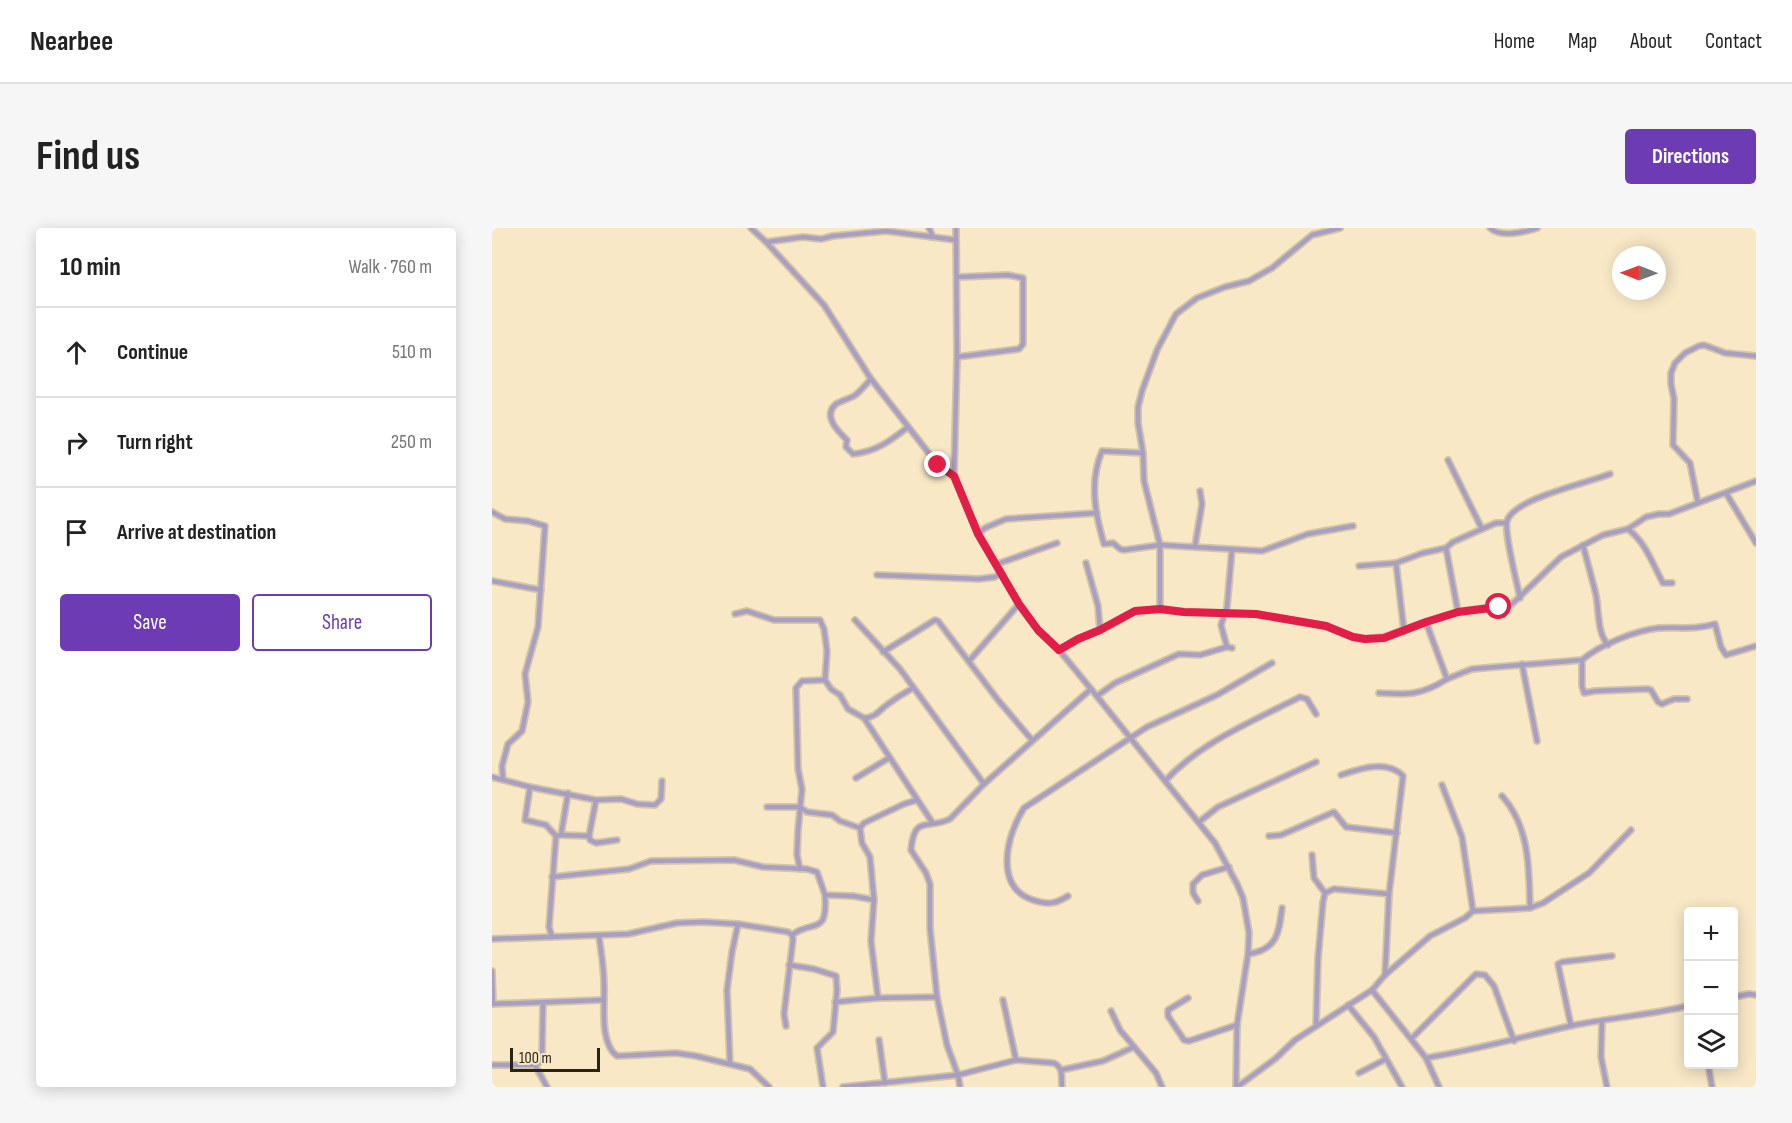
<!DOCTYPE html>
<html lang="en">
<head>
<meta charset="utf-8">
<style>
  body { margin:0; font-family:"Sofia Sans Condensed",sans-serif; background:#f6f6f6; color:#222 }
  .controls { position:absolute; right:18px; bottom:18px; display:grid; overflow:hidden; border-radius:6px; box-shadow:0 3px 15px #0003 }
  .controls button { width:54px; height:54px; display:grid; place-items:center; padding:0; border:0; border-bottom:2px solid #e0e0e0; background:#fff; color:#222; font:30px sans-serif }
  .compass { position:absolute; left:1120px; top:18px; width:54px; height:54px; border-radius:50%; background:#fff; box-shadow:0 3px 15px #0003; rotate:271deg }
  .scale { position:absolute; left:18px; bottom:15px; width:90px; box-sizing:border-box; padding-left:6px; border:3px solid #2a2417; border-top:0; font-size:16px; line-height:21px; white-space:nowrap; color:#2a2417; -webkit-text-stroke:4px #f8e8c6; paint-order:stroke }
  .stop { position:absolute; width:18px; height:18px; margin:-14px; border:4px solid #e11d48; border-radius:50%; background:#fff }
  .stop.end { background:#e11d48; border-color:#fff; box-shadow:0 2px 6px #0008 }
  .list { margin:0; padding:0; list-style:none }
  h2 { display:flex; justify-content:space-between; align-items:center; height:78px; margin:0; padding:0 24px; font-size:26px }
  h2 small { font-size:20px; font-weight:400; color:#767676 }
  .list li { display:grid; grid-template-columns:39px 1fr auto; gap:18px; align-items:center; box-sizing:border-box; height:90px; padding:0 24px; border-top:2px solid #e0e0e0 }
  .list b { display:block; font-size:22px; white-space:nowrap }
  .list em { font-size:20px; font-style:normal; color:#767676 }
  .actions { display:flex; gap:12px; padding:18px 24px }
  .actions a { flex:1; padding:14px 0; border:2px solid #6d3bb3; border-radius:6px; text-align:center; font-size:21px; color:#6d3bb3 }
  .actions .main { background:#6d3bb3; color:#fff }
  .icon { flex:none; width:33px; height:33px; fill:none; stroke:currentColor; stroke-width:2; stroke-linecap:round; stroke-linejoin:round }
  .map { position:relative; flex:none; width:1264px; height:859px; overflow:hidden; border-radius:6px }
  header { display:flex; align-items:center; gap:36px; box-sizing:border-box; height:84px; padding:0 30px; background:#fff; border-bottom:2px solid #e0e0e0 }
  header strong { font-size:28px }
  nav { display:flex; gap:33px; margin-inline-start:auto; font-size:21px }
  .intro { display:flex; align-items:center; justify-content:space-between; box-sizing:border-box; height:144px; padding:0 36px }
  h1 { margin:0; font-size:42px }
  .button { padding:15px 27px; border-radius:6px; background:#6d3bb3; color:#fff; font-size:21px; font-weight:700 }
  main { display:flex; gap:36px; padding:0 36px }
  aside { flex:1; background:#fff; border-radius:6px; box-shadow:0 3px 15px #0003 }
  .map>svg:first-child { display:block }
</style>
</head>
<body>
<header>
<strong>Nearbee</strong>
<nav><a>Home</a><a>Map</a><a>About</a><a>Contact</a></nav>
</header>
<div class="intro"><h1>Find us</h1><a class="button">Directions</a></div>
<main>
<aside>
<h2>10 min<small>Walk · 760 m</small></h2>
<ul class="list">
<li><svg class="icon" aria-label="ahead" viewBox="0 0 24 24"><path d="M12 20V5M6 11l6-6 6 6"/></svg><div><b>Continue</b></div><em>510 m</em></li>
<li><svg class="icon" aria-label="right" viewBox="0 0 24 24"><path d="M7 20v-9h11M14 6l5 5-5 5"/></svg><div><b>Turn right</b></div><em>250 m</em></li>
<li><svg class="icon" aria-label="arrive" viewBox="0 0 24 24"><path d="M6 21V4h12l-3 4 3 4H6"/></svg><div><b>Arrive at destination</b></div></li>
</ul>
<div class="actions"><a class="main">Save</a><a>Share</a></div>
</aside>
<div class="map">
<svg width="1264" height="859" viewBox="0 0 1264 859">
  <rect width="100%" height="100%" fill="#f8e8c6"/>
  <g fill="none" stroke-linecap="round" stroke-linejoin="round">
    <!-- minor casing -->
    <g stroke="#d3c5a6" stroke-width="8">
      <g id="minor">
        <path d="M259,0L274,14L332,77L379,151L446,237L462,248"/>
        <path d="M437,0L441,9"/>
        <path d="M464,0L465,129L462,248L486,306L527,376L546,402L567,422L599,461L723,615L745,656L751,670L757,705L756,726L745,797L744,859"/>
        <path d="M998,0C1008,10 1033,4 1045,0"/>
        <path d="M274,14L311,9L329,11L341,8L394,3L464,12"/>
        <path d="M465,129L527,121L531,116V50L516,47L465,49"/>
        <path d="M379,151C373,157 368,164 362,168C356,171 349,173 344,176C330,188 346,203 355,212L354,219L361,226C384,224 398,213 416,199"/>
        <path d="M651,225L610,223C597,254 603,285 612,316L621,315L628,321L632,322L668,317L770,323L816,306L861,298"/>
        <path d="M956,232L990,301"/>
        <path d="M1234,265L1264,315"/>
        <path d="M1206,275L1198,235L1181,217L1182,171L1179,156V145L1183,135L1193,125L1207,118L1212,117L1233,125L1264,128"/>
        <path d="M0,284L13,291L36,293L53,298L46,399L33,446L36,474L30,503L16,516L10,538L11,551"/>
        <path d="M1136,301C1154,315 1160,335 1171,355H1180"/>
        <path d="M486,306L493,300L514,291L605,285"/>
        <path d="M1091,317C1095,333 1100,350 1104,367C1107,382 1105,405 1116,417"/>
        <path d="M703,318L710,276L708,263"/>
        <path d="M954,320L966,384"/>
        <path d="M594,335L606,378L608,402"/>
        <path d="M904,335L912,403"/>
        <path d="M505,336L565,315"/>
        <path d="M867,338L904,335L931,325L954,320L961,314L990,301L1004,295H1014"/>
        <path d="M385,347L487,351L503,349L509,345"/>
        <path d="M0,353L49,362"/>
        <path d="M1028,370C1025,354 1012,306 1015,293C1022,270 1096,255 1118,246"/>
        <path d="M668,381V317L652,253L651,225L646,195V179L650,163L665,122L684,86L705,70L733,59L757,53L780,40L820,7L848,0"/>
        <path d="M243,386L255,383L282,392H328L332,401L335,423L333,452L339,461L348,467L356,481L372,490L440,594"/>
        <path d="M363,392L408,441L492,556"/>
        <path d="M735,419L729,397L735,379L740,321"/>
        <path d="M567,422L586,411L608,402L643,383L668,381L692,384L763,386L834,398L861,409L873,411L892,409L934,394L966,384L1020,376L1069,329L1111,307L1136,301L1154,289L1167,286H1177L1264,253"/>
        <path d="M391,424L443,392L446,393L506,472L540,512"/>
        <path d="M1090,432V458L1092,465L1103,463L1155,461L1159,462L1166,474L1170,476L1182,471H1195"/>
        <path d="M477,433L527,376"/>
        <path d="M1030,436L1045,513"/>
        <path d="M955,451L980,441L1090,432C1107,417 1145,402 1167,400C1187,399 1204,402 1223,396L1229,419L1234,427L1264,418"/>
        <path d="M887,465C916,467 930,467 955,451L934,394"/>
        <path d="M605,468L623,455L687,426L708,427L735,419L740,420"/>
        <path d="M372,490C384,490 387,482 396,476C404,470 412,465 421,460"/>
        <path d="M849,547C867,541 895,531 911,548L897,666L893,747"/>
        <path d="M0,549L38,559L104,572L129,571L145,576L163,577L169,571L170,553"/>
        <path d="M364,550L397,530"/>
        <path d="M673,553C709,514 761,493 808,469L815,471L824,486"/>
        <path d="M950,557L970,609L981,683"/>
        <path d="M38,559L33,592L54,597L64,608"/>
        <path d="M1010,568C1038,599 1037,641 1038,680"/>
        <path d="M275,579H308L315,584L340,587L348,593L368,600"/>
        <path d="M707,594L726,579L824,534"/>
        <path d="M69,607L97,608L98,612L104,615L125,612"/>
        <path d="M97,608L104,572"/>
        <path d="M777,608L789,607L842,584L854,599L905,605"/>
        <path d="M820,627L822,650L833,665L831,674L826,730L824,798"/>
        <path d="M308,641L305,627L306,602L310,561L306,541L304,460L310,453L333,452"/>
        <path d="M60,649L137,641L159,633L242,632L271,639L315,641L325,644L333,667L361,668L382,672"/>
        <path d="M833,665L842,661L897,666"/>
        <path d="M576,668C563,676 556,677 541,672C501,659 515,606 532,580L655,499L725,467L780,435"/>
        <path d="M706,673L701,665V656L710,647L737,639"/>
        <path d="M300,707C320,691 336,709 333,667"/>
        <path d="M107,708C109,724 112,740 112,756C113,776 107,815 125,828L184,825L204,828L258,841L277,859"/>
        <path d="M60,709L57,699L64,608L69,607L76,565"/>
        <path d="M0,711L136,706L185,695L211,694L246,696L296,704L300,707L301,711L292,786L294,798"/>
        <path d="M756,726C785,722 787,705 790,680"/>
        <path d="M297,737L322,741L344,748L345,762L341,804L325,820L331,859"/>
        <path d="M0,743L1,776"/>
        <path d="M880,762L934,830L947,859"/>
        <path d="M1242,769L1257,766L1264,767"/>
        <path d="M386,770L379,713L382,672L378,629L370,615L368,600L372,595L412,576L425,572"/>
        <path d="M696,770L676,782V788L692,812L697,813L745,797"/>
        <path d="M511,772L524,832"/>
        <path d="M343,774L386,770L445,769"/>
        <path d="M0,776L111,772"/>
        <path d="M856,777L882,809L910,859"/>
        <path d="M619,783L628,802L664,845L670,859"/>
        <path d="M1110,793L1109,829L1115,859"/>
        <path d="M1079,798L1066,736L1070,734L1120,728"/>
        <path d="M919,811L984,746L993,747L1002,758L1022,813"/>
        <path d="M387,812L393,855"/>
        <path d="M934,830C983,822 1030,809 1078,798C1117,790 1157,787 1196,778"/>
        <path d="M238,836L235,762L240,724L246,696"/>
        <path d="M1216,836L1220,859"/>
        <path d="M0,837H43L48,834L50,830L51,775"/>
        <path d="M43,837L55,859"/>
        <path d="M569,842L611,833L642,819"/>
        <path d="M867,845L894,831"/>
        <path d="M351,859L466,847L524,832L562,835C572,840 569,850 570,859"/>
        <path d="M468,859L466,847L455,817L445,769L438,700V656L434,645L419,622C422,586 436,602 458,591L492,556L599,461"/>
        <path d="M745,859L783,831L803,812L880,762L893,747L938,708L973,690L981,683L1038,680L1051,675L1097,645L1139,602"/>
      </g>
    </g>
    <!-- minor -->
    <use href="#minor" stroke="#a99fc3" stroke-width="4.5"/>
  </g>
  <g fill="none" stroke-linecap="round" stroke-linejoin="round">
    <!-- route -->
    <path stroke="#e11d48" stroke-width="8" d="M446,237L462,248L486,306L527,376L546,402L567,422L586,411L608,402L643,383L668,381L692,384L764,386L834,398L861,409L873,411L892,410L934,394L966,384L1007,379"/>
  </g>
</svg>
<div class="controls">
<button>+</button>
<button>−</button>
<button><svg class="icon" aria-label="layers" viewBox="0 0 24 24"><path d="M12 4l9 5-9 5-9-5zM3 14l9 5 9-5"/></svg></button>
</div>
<svg class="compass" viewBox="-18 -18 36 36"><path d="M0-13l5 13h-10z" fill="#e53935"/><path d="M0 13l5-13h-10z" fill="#767676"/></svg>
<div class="scale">100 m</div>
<div class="stop" style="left:1007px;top:379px"></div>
<div class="stop end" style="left:446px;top:237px"></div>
</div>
</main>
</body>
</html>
